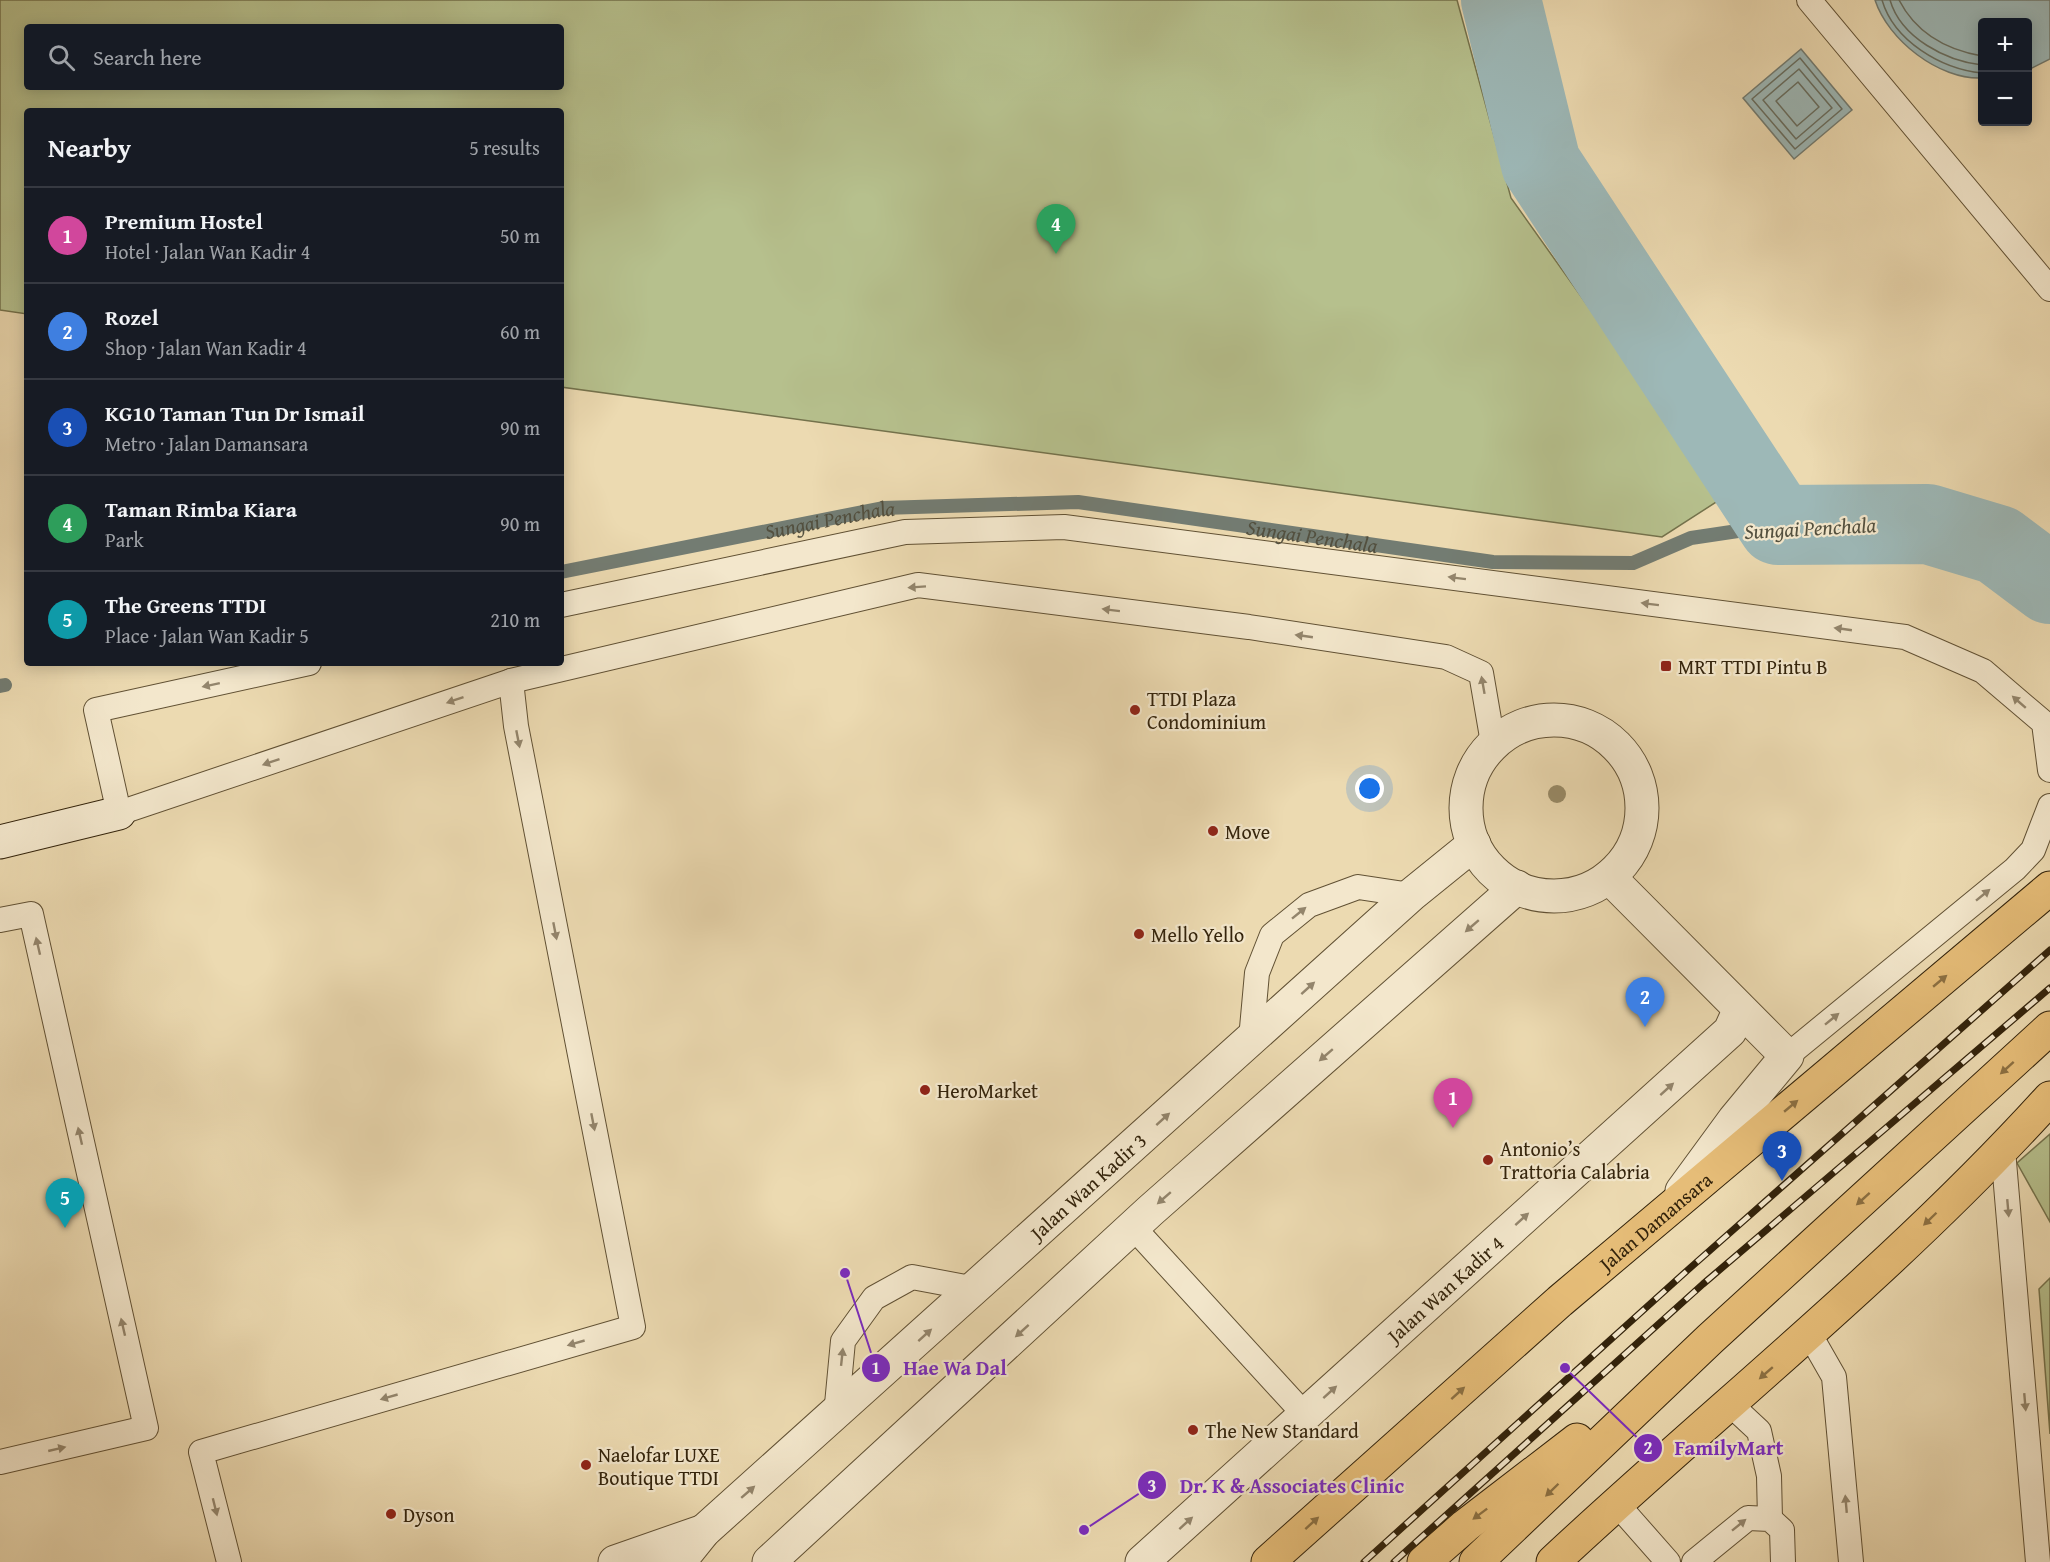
<!DOCTYPE html>
<html lang="en">
<head>
<meta charset="utf-8">
<style>
  body { margin:0; font-family:"Gentium Book Plus",serif; background:#20242c; color:#f1f3f6 }
  .controls { position:absolute; right:18px; top:18px; display:grid; overflow:hidden; border-radius:6px; box-shadow:0 3px 15px #0003 }
  .controls button { width:54px; height:54px; display:grid; place-items:center; padding:0; border:0; border-bottom:2px solid #363941; background:#171b24; color:#f1f3f6; font:30px sans-serif }
  .you { position:absolute; left:1370px; top:789px; width:21px; height:21px; margin:-15px; border:4px solid #fff; border-radius:50%; background:#1a73e8; box-shadow:0 0 0 9px #1a73e833 }
  .badge { display:grid; place-items:center; width:39px; height:39px; border-radius:50%; background:#7c3aed; color:#fff; font-size:20px; font-weight:700 }
  .pin { position:absolute; translate:-50% -50px; filter:drop-shadow(0 2px 3px #0008) }
  .pin::after { content:''; position:absolute; top:32px; width:21px; height:18px; background:inherit; clip-path:polygon(0 0,100% 0,50% 100%) }
  .list { margin:0; padding:0; list-style:none }
  h2 { display:flex; justify-content:space-between; align-items:center; height:78px; margin:0; padding:0 24px; font-size:26px }
  h2 small { font-size:20px; font-weight:400; color:#9ea1a6 }
  .list li { display:grid; grid-template-columns:39px 1fr auto; gap:18px; align-items:center; box-sizing:border-box; height:96px; padding:0 24px; border-top:2px solid #363941 }
  .list b { display:block; font-size:22px; white-space:nowrap }
  .list p { margin:0; font-size:20px; white-space:nowrap; color:#9ea1a6 }
  .list em { font-size:20px; font-style:normal; color:#9ea1a6 }
  .icon { flex:none; width:33px; height:33px; fill:none; stroke:currentColor; stroke-width:2; stroke-linecap:round; stroke-linejoin:round }
  .map { position:relative; flex:none; width:2050px; height:1562px; overflow:hidden }
  .search { position:absolute; background:#171b24; box-shadow:0 3px 15px #0003; left:24px; top:24px; width:540px; height:66px; display:flex; align-items:center; gap:15px; box-sizing:border-box; padding:0 21px; border-radius:6px; color:#9ea1a6; font-size:22px }
  .panel { position:absolute; background:#171b24; box-shadow:0 3px 15px #0003; left:24px; top:108px; width:540px; height:558px; border-radius:6px }
  .map>svg:first-child { display:block }
</style>
</head>
<body>
<div class="map">
<svg width="2050" height="1562" viewBox="0 0 2050 1562">
  <rect width="100%" height="100%" fill="#ecdab1"/>
  <filter id="stains"><feTurbulence type="fractalNoise" baseFrequency=".00333" numOctaves="4"/><feColorMatrix values="0 0 0 0 .2 0 0 0 0 .09 0 0 0 0 .02 0 0 0 .5 -.17"/></filter>
  <radialGradient id="worn" r=".72"><stop offset=".6" stop-color="#630" stop-opacity="0"/><stop offset="1" stop-color="#630" stop-opacity=".3"/></radialGradient>
  <!-- green -->
  <g fill="#b6c08d" stroke="#74724c" stroke-width="1.5" fill-rule="evenodd">
    <path d="M0,0H1457L1511,198L1724,497L1662,537L561,387V111H27V314L0,310ZM27,27H561V87H27Z"/>
    <path d="M2050,1134V1222L2017,1163Z"/>
    <path d="M2050,1278V1434L2039,1289Z"/>
  </g>
  <!-- water -->
  <g fill="#9db8b7" stroke="#737c72" stroke-width="1.5">
    <path d="M1875,0H2050V59L2028,70V22H1982V78C1939,80 1888,40 1875,0Z"/>
    <path d="M1801,49L1852,110L1794,159L1743,98Z"/>
  </g>
  <g fill="none" stroke-linecap="round" stroke-linejoin="round">
    <!-- shore -->
    <g stroke="#686e61" stroke-width="1.5">
      <path d="M1882,0C1894,41 1941,69 1982,73"/>
      <path d="M1890,0C1901,38 1946,61 1982,65"/>
      <path d="M1899,0C1916,33 1947,50 1982,56"/>
      <path d="M1800,58L1842,109L1795,149L1752,99Z"/>
      <path d="M1799,69L1832,108L1796,139L1763,100Z"/>
      <path d="M1798,82L1819,107L1797,126L1776,101Z"/>
    </g>
    <!-- stream -->
    <g stroke="#737c72" stroke-width="14">
      <path id="s1" d="M561,572L883,508L1078,502L1493,562L1633,563L1691,538L1778,525"/>
      <path d="M0,686L5,685"/>
    </g>
    <!-- river -->
    <path stroke="#9db8b7" stroke-width="80" d="M1501,0L1541,164L1778,525L1928,524L1998,545L2050,584"/>
    <!-- lane casing -->
    <g stroke="#615134" stroke-width="26">
      <g id="lane">
        <path d="M1809,0L2050,289"/>
        <path d="M561,605L905,532L1064,527L1905,637L1983,671L2044,723L2050,770"/>
        <path d="M309,663L96,710L119,813L511,681L918,585L1249,627L1446,657L1481,673L1493,743"/>
        <path d="M0,920L31,914L146,1428L0,1462"/>
        <path d="M1251,1039L1257,973L1272,935L1309,905L1358,887L1411,895"/>
        <path d="M1787,1056L2015,869L2033,850L2050,806"/>
        <path d="M2003,1150L2038,1562"/>
        <path d="M1133,1227L1305,1415"/>
        <path d="M1810,1335L1834,1377L1851,1562"/>
        <path d="M1730,1404L1759,1431L1769,1476L1770,1519"/>
        <path d="M836,1415L843,1341L874,1298L912,1277L976,1289"/>
        <path d="M1616,1503L1668,1562"/>
        <path d="M229,1562L201,1452L633,1327L516,726L511,681"/>
        <path d="M1694,1562L1748,1518L1770,1519L1782,1530L1783,1562"/>
      </g>
    </g>
    <!-- street casing -->
    <g stroke="#615134" stroke-width="35">
      <g id="street">
        <circle cx="1554" cy="808" r="88"/>
        <path d="M1609,877L1787,1056L1734,1120L1682,1191"/>
        <path d="M615,1562L704,1531"/>
        <path id="s2" d="M679,1562L704,1531L1411,895L1474,844"/>
        <path d="M769,1562L1150,1211L1517,887"/>
        <path id="s3" d="M1142,1562L1730,1031L1739,1011"/>
      </g>
    </g>
    <!-- secondary casing -->
    <g stroke="#33230b" stroke-width="35">
      <path id="secondary" d="M0,842L119,813"/>
    </g>
    <!-- primary casing -->
    <g stroke="#33230b" stroke-width="35">
      <g id="primary">
        <path id="s4" d="M1268,1562L1560,1301L2050,888"/>
        <path d="M1424,1562L1465,1526L1577,1440"/>
        <path d="M1476,1562L1710,1339L2050,1028"/>
        <path d="M1553,1562C1719,1407 1898,1266 2050,1098"/>
      </g>
    </g>
    <!-- lane -->
    <use href="#lane" stroke="#f3e7cc" stroke-width="24"/>
    <!-- street -->
    <use href="#street" stroke="#f3e7cc" stroke-width="33"/>
    <!-- secondary -->
    <use href="#secondary" stroke="#f3e7cc" stroke-width="33"/>
    <!-- primary -->
    <use href="#primary" stroke="#e6bd78" stroke-width="33"/>
    <!-- rail casing -->
    <g stroke="#33230b" stroke-width="7">
      <g id="rail">
        <path d="M1364,1562L1690,1268L2050,950"/>
        <path d="M1394,1562L1703,1284L2050,988"/>
      </g>
    </g>
    <!-- rail -->
    <use href="#rail" stroke="#f3e7cc" stroke-width="4.5" stroke-dasharray="14" stroke-linecap="butt"/>
  </g>
  <!-- trees -->
  <circle fill="#988b68" cx="1557" cy="794" r="9"/>
  <!-- one-way arrows -->
  <defs><path id="oneway-solid" d="M-6-.8H1V-3.2L6.5 0L1 3.2V.8H-6Z" transform="scale(1.5)"/></defs>
  <g fill="#93856c">
    <use href="#oneway-solid" transform="translate(1457 578) rotate(-173)"/>
    <use href="#oneway-solid" transform="translate(917 587) rotate(176)"/>
    <use href="#oneway-solid" transform="translate(1650 604) rotate(-173)"/>
    <use href="#oneway-solid" transform="translate(1111 610) rotate(-173)"/>
    <use href="#oneway-solid" transform="translate(1843 629) rotate(-172)"/>
    <use href="#oneway-solid" transform="translate(1304 636) rotate(-172)"/>
    <use href="#oneway-solid" transform="translate(211 685) rotate(168)"/>
    <use href="#oneway-solid" transform="translate(1483 685) rotate(-100)"/>
    <use href="#oneway-solid" transform="translate(455 700) rotate(161)"/>
    <use href="#oneway-solid" transform="translate(2019 702) rotate(-139)"/>
    <use href="#oneway-solid" transform="translate(518 739) rotate(79)"/>
    <use href="#oneway-solid" transform="translate(271 762) rotate(161)"/>
    <use href="#oneway-solid" transform="translate(1983 895) rotate(-39)"/>
    <use href="#oneway-solid" transform="translate(1299 913) rotate(-39)"/>
    <use href="#oneway-solid" transform="translate(1472 926) rotate(139)"/>
    <use href="#oneway-solid" transform="translate(555 931) rotate(79)"/>
    <use href="#oneway-solid" transform="translate(38 946) rotate(-103)"/>
    <use href="#oneway-solid" transform="translate(1308 988) rotate(-42)"/>
    <use href="#oneway-solid" transform="translate(1832 1019) rotate(-39)"/>
    <use href="#oneway-solid" transform="translate(1326 1055) rotate(139)"/>
    <use href="#oneway-solid" transform="translate(1667 1089) rotate(-42)"/>
    <use href="#oneway-solid" transform="translate(1163 1119) rotate(-42)"/>
    <use href="#oneway-solid" transform="translate(593 1122) rotate(79)"/>
    <use href="#oneway-solid" transform="translate(80 1136) rotate(-103)"/>
    <use href="#oneway-solid" transform="translate(1164 1198) rotate(139)"/>
    <use href="#oneway-solid" transform="translate(2008 1208) rotate(85)"/>
    <use href="#oneway-solid" transform="translate(1522 1219) rotate(-42)"/>
    <use href="#oneway-solid" transform="translate(123 1327) rotate(-103)"/>
    <use href="#oneway-solid" transform="translate(1022 1331) rotate(138)"/>
    <use href="#oneway-solid" transform="translate(925 1335) rotate(-42)"/>
    <use href="#oneway-solid" transform="translate(576 1343) rotate(164)"/>
    <use href="#oneway-solid" transform="translate(842 1357) rotate(-84)"/>
    <use href="#oneway-solid" transform="translate(1330 1392) rotate(-42)"/>
    <use href="#oneway-solid" transform="translate(389 1397) rotate(164)"/>
    <use href="#oneway-solid" transform="translate(2025 1402) rotate(85)"/>
    <use href="#oneway-solid" transform="translate(57 1449) rotate(-13)"/>
    <use href="#oneway-solid" transform="translate(748 1492) rotate(-41)"/>
    <use href="#oneway-solid" transform="translate(1846 1504) rotate(-95)"/>
    <use href="#oneway-solid" transform="translate(215 1507) rotate(76)"/>
    <use href="#oneway-solid" transform="translate(1186 1523) rotate(-42)"/>
    <use href="#oneway-solid" transform="translate(1739 1525) rotate(-39)"/>
  </g>
  <g fill="#8c7042">
    <use href="#oneway-solid" transform="translate(1940 981) rotate(-40)"/>
    <use href="#oneway-solid" transform="translate(2007 1068) rotate(138)"/>
    <use href="#oneway-solid" transform="translate(1791 1106) rotate(-40)"/>
    <use href="#oneway-solid" transform="translate(1863 1199) rotate(138)"/>
    <use href="#oneway-solid" transform="translate(1930 1219) rotate(136)"/>
    <use href="#oneway-solid" transform="translate(1766 1373) rotate(139)"/>
    <use href="#oneway-solid" transform="translate(1458 1393) rotate(-42)"/>
    <use href="#oneway-solid" transform="translate(1552 1490) rotate(136)"/>
    <use href="#oneway-solid" transform="translate(1480 1514) rotate(143)"/>
    <use href="#oneway-solid" transform="translate(1312 1523) rotate(-42)"/>
  </g>
  <!-- markers -->
  <g fill="#8f2418" stroke="#f3e7cc" stroke-width="2">
    <rect x="1660" y="660" width="12" height="12" rx="3"/>
    <circle cx="1135" cy="710" r="6"/>
    <circle cx="1213" cy="831" r="6"/>
    <circle cx="1139" cy="934" r="6"/>
    <circle cx="925" cy="1090" r="6"/>
    <circle cx="1488" cy="1160" r="6"/>
    <circle cx="1193" cy="1430" r="6"/>
    <circle cx="586" cy="1465" r="6"/>
    <circle cx="391" cy="1514" r="6"/>
  </g>
  <g text-anchor="middle" dominant-baseline="central" stroke-width="4.5" stroke-linejoin="round" paint-order="stroke">
    <!-- poi labels -->
    <g font-size="20" fill="#33230b" stroke="#f3e7cc" text-anchor="start">
      <text x="1678" y="666">MRT TTDI Pintu B</text>
      <text x="1147" y="698">TTDI Plaza<tspan x="1147" dy="23">Condominium</tspan></text>
      <text x="1225" y="831">Move</text>
      <text x="1151" y="934">Mello Yello</text>
      <text x="937" y="1090">HeroMarket</text>
      <text x="1500" y="1148">Antonio’s<tspan x="1500" dy="23">Trattoria Calabria</tspan></text>
      <text x="1205" y="1430">The New Standard</text>
      <text x="598" y="1454">Naelofar LUXE<tspan x="598" dy="23">Boutique TTDI</tspan></text>
      <text x="403" y="1514">Dyson</text>
    </g>
    <!-- street labels -->
    <g font-size="20" fill="#33230b" stroke="#f3e7cc">
      <text stroke="none"><textPath href="#s2" startOffset="556">Jalan Wan Kadir 3</textPath></text>
      <text stroke="none"><textPath href="#s4" startOffset="516">Jalan Damansara</textPath></text>
      <text stroke="none"><textPath href="#s3" startOffset="408">Jalan Wan Kadir 4</textPath></text>
    </g>
    <!-- water labels -->
    <g font-size="21" font-style="italic" fill="#53503f" stroke="#f3e7cc">
      <text stroke="none"><textPath href="#s1" startOffset="274">Sungai Penchala</textPath></text>
      <text transform="translate(1810 528) rotate(-3)">Sungai Penchala</text>
      <text stroke="none"><textPath href="#s1" startOffset="760">Sungai Penchala</textPath></text>
    </g>
  </g>
  <!-- callouts -->
  <path fill="none" stroke="#7b2cbf" stroke-width="2" d="M845 1273L876 1368M1565 1368L1648 1448M1084 1530L1152 1485"/>
  <g fill="#7b2cbf" stroke="#f3e7cc" stroke-width="2">
    <circle cx="845" cy="1273" r="6"/>
    <circle cx="1565" cy="1368" r="6"/>
    <circle cx="1084" cy="1530" r="6"/>
    <circle cx="876" cy="1368" r="15"/>
    <circle cx="1648" cy="1448" r="15"/>
    <circle cx="1152" cy="1485" r="15"/>
  </g>
  <g font-size="18" text-anchor="middle" font-weight="bold" fill="#fff">
    <text x="876" y="1374">1</text>
    <text x="1648" y="1454">2</text>
    <text x="1152" y="1492">3</text>
  </g>
  <g font-size="21" text-anchor="middle" font-weight="bold" fill="#7b2cbf" stroke="#f3e7cc" stroke-width="4.5" stroke-linejoin="round" paint-order="stroke">
    <text x="955" y="1375">Hae Wa Dal</text>
    <text x="1729" y="1455">FamilyMart</text>
    <text x="1292" y="1493">Dr. K &amp; Associates Clinic</text>
  </g>
  <rect width="100%" height="100%" filter="url(#stains)"/>
  <rect width="100%" height="100%" fill="url(#worn)"/>
</svg>
<div class="controls">
<button>+</button>
<button>−</button>
</div>
<div class="you"></div>
<div class="pin badge" style="left:1453px;top:1128px;background:#d1479c">1</div>
<div class="pin badge" style="left:1645px;top:1027px;background:#3f7fe0">2</div>
<div class="pin badge" style="left:1782px;top:1181px;background:#1a4fb4">3</div>
<div class="pin badge" style="left:1056px;top:254px;background:#2e9e5b">4</div>
<div class="pin badge" style="left:65px;top:1228px;background:#0f9aa8">5</div>
<div class="search"><svg class="icon" aria-label="search" viewBox="0 0 24 24"><circle cx="10" cy="10" r="6"/><path d="M15 15l6 6"/></svg>Search here</div>
<section class="panel">
<h2>Nearby<small>5 results</small></h2>
<ul class="list">
<li><span class="badge" style="background:#d1479c">1</span><div><b>Premium Hostel</b><p>Hotel · Jalan Wan Kadir 4</p></div><em>50 m</em></li>
<li><span class="badge" style="background:#3f7fe0">2</span><div><b>Rozel</b><p>Shop · Jalan Wan Kadir 4</p></div><em>60 m</em></li>
<li><span class="badge" style="background:#1a4fb4">3</span><div><b>KG10 Taman Tun Dr Ismail</b><p>Metro · Jalan Damansara</p></div><em>90 m</em></li>
<li><span class="badge" style="background:#2e9e5b">4</span><div><b>Taman Rimba Kiara</b><p>Park</p></div><em>90 m</em></li>
<li><span class="badge" style="background:#0f9aa8">5</span><div><b>The Greens TTDI</b><p>Place · Jalan Wan Kadir 5</p></div><em>210 m</em></li>
</ul>
</section>
</div>
</body>
</html>
